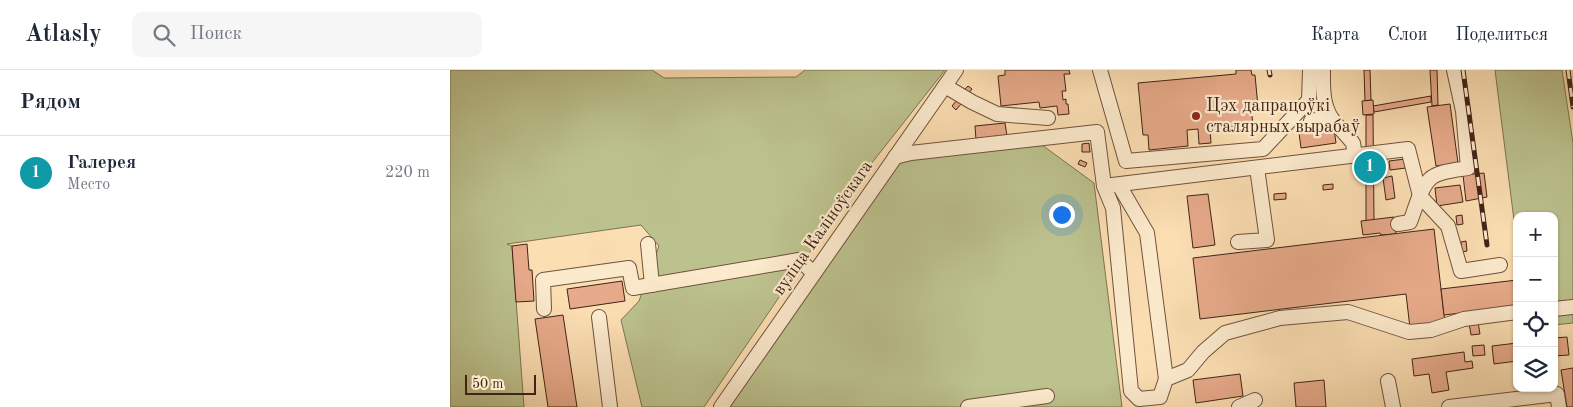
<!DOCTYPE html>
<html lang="ru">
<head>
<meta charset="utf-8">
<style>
  body { margin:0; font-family:"Old Standard TT",serif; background:#f6f6f7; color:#1f2937 }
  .controls { position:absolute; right:15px; bottom:15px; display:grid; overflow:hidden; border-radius:10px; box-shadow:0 1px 4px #0004 }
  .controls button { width:45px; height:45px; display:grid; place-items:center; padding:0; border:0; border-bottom:1px solid #e0e1e3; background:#fff; color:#1f2937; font:25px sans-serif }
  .scale { position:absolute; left:15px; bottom:12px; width:71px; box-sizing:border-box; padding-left:5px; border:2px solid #422316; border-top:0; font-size:14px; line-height:18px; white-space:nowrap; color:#422316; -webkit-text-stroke:4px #fceacd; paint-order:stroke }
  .you { position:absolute; left:611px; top:144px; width:18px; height:18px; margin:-12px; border:4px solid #fff; border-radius:50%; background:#1a73e8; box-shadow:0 0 0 8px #1a73e833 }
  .badge { display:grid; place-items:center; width:32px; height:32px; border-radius:50%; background:#8f2418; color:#fff; font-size:16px; font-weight:700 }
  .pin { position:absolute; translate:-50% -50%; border:2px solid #fff; box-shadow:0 1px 5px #0006 }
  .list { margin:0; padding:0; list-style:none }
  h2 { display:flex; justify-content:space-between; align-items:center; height:65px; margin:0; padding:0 20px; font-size:21px }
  h2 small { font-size:16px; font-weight:400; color:#747a83 }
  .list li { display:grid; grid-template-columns:32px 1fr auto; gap:15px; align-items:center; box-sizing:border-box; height:75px; padding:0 20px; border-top:1px solid #e0e1e3 }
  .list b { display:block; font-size:19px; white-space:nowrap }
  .list p { margin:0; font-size:16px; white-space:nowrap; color:#747a83 }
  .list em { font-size:16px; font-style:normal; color:#747a83 }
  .icon { flex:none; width:28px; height:28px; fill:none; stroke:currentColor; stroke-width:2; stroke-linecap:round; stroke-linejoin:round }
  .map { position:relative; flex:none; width:1123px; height:337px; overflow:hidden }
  header { display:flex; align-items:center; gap:30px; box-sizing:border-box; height:70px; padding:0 25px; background:#fff; border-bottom:1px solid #e0e1e3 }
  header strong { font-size:24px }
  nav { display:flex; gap:28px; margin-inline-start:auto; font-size:18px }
  .search { width:350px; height:45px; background:#f6f6f7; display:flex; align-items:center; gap:12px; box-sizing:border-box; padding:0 18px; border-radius:10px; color:#747a83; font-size:19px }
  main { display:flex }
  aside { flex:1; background:#fff }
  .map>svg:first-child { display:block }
</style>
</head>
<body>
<header>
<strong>Atlasly</strong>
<div class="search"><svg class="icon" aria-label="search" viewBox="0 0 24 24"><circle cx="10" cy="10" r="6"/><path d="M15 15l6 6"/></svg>Поиск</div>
<nav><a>Карта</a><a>Слои</a><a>Поделиться</a></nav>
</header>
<main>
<aside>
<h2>Рядом<small></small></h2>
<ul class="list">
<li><span class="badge" style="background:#0f9aa8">1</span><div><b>Галерея</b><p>Место</p></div><em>220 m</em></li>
</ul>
</aside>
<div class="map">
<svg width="1123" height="337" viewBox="0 0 1123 337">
  <rect width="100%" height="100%" fill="#fbdeb2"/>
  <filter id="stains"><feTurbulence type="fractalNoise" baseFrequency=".004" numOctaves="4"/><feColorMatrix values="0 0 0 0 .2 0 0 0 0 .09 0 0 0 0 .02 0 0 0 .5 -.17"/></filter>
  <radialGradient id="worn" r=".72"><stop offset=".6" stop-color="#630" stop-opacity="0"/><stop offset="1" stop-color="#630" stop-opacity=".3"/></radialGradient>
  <!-- green -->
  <g fill="#bcc28e" stroke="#7f7252">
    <path d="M0,0H202L214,8L346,7L355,0H495L414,103L254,337H192L171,250L189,231L209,176L191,155L57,174L62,176L74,337H0Z"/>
    <path d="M1045,0H1112L1123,73V253L1104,255V146H1067V174Z"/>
    <path d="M592,75L644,113L672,337H275L441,101L452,91Z"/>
  </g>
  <!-- building -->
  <g fill="#e7aa8a" stroke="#422316">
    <path d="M555,0H619L620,4H614L616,21H612L613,30L616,29V34H618L619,44L608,45L607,36L590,38L589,32L551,36L548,6L555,5Z"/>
    <path d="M786,0H801L802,5H805L808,37L801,38L803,55L760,59L761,73L749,74L748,59L737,60L738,76L699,80L698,65H693L688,13L786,4Z"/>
    <path d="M914,0H920L921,30L915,31Z"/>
    <path d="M980,0H987L988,35L982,36Z"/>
    <path d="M518,16L522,19L518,24L513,21Z"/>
    <path d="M981,26V32L924,42L923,36Z"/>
    <path d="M507,30L511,34L506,40L502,36Z"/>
    <path d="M923,30L924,44L913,45L912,31Z"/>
    <path d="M1000,34L1008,93L986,96L977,37Z"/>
    <path d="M916,45H923L924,150L916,151Z"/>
    <path d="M555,53L557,66L526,70L525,56Z"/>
    <path d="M884,59L886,73L851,78L849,63Z"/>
    <path d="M639,73L640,82H632V74Z"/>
    <path d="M955,89L956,98L940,100L939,91Z"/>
    <path d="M630,90L637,93L635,97L628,94Z"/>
    <path d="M1034,103L1037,127L1016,131L1013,105Z"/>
    <path d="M942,106L945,128L936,130L933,108Z"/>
    <path d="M883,114V119L873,120V115Z"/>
    <path d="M1010,115L1013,132L987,136L985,118Z"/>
    <path d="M836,123V129L824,130V124Z"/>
    <path d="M758,124L765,175L743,178L737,126Z"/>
    <path d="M1012,145L1013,154L1007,155L1006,146Z"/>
    <path d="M944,147L946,164L931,165L930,163L913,165L911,151Z"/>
    <path d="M984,159L995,253L960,258L956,224L750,249L743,188Z"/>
    <path d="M1016,171L1017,181L1012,182L1011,172Z"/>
    <path d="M77,174L79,200H82L84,231L66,232L62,176Z"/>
    <path d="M1067,210V236L994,245L991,219Z"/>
    <path d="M172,211L175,231L120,239L117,219Z"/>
    <path d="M113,245L127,337H98L85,249Z"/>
    <path d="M1028,252L1030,264L1021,265L1019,253Z"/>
    <path d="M1117,267L1119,285L1104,286V268Z"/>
    <path d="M1067,273V291L1044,294L1042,276Z"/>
    <path d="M1034,275L1035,285L1023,286L1022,276Z"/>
    <path d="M1014,282L1015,292L1022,291L1023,298L996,302L999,320L982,323L979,304L964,306L962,289Z"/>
    <path d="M1123,298V337H1117L1111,300Z"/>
    <path d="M790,304L793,326L746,333L743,310Z"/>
    <path d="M874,310L876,337H846L844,313Z"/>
  </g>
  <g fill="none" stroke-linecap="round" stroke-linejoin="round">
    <!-- minor casing -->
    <g stroke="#70523d" stroke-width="16">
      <g id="minor">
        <path d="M650,0L676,91L813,79L859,30L860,0"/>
        <path d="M873,0C873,17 872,34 882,49"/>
        <path d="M495,16L522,32L547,44L598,48"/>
        <path d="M861,51L870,49H882L903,73L905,86"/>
        <path d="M445,87L461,83L647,62L654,116L663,138L681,321L689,329L710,327L716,309L738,300L753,282L775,263L830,248L898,242L959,262L981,260L1014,249L1067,242"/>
        <path d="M669,115L697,163L716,309"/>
        <path d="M654,116L958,79L970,126L998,156L1011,201L1050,195"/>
        <path d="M948,154L960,152C965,140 970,118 980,109C988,101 1007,100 1018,98L1013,41L1004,0"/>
        <path d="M788,172L817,170L807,98"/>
        <path d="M198,174L202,215"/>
        <path d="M94,239L93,210L179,198L183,218L349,190L364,203"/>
        <path d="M1104,239L1123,237"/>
        <path d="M149,247L160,337"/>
        <path d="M938,311L943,337"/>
        <path d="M271,337L506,0"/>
        <path d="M518,337L597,326"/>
        <path d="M789,337L805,330"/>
        <path d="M999,337L1107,324L1109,337"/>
      </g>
    </g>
    <!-- minor -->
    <use href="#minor" stroke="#fceacd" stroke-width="14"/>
    <!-- rail casing -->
    <g stroke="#422316" stroke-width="5">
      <g id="rail">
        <path d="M819,0L820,5"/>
        <path d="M1013,0L1037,175"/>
        <path d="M1118,0L1123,37"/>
      </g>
    </g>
    <!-- rail -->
    <use href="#rail" stroke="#fceacd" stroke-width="3" stroke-dasharray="9" stroke-linecap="butt"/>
  </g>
  <!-- markers -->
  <circle fill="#8f2418" stroke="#fceacd" stroke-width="2" cx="746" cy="46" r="5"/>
  <g text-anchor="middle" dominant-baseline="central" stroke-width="4.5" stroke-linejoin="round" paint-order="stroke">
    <!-- poi labels -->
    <g font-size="18" fill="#422316" stroke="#fceacd" text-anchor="start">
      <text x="756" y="36">Цэх дапрацоўкі<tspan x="756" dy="21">сталярных вырабаў</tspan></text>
    </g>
    <!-- street labels -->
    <g font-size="18" fill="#422316" stroke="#fceacd">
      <text transform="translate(373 158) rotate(-55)">вуліца Каліноўскага</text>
    </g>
  </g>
  <rect width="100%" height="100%" filter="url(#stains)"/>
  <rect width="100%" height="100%" fill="url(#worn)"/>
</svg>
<div class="controls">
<button>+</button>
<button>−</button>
<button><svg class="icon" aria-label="locate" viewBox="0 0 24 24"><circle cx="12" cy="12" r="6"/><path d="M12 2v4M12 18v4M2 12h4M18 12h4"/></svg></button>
<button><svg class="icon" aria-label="layers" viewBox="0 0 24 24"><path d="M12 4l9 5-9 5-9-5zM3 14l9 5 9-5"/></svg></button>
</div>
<div class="scale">50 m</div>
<div class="you"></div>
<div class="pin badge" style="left:920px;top:97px;background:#0f9aa8">1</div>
</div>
</main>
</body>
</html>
